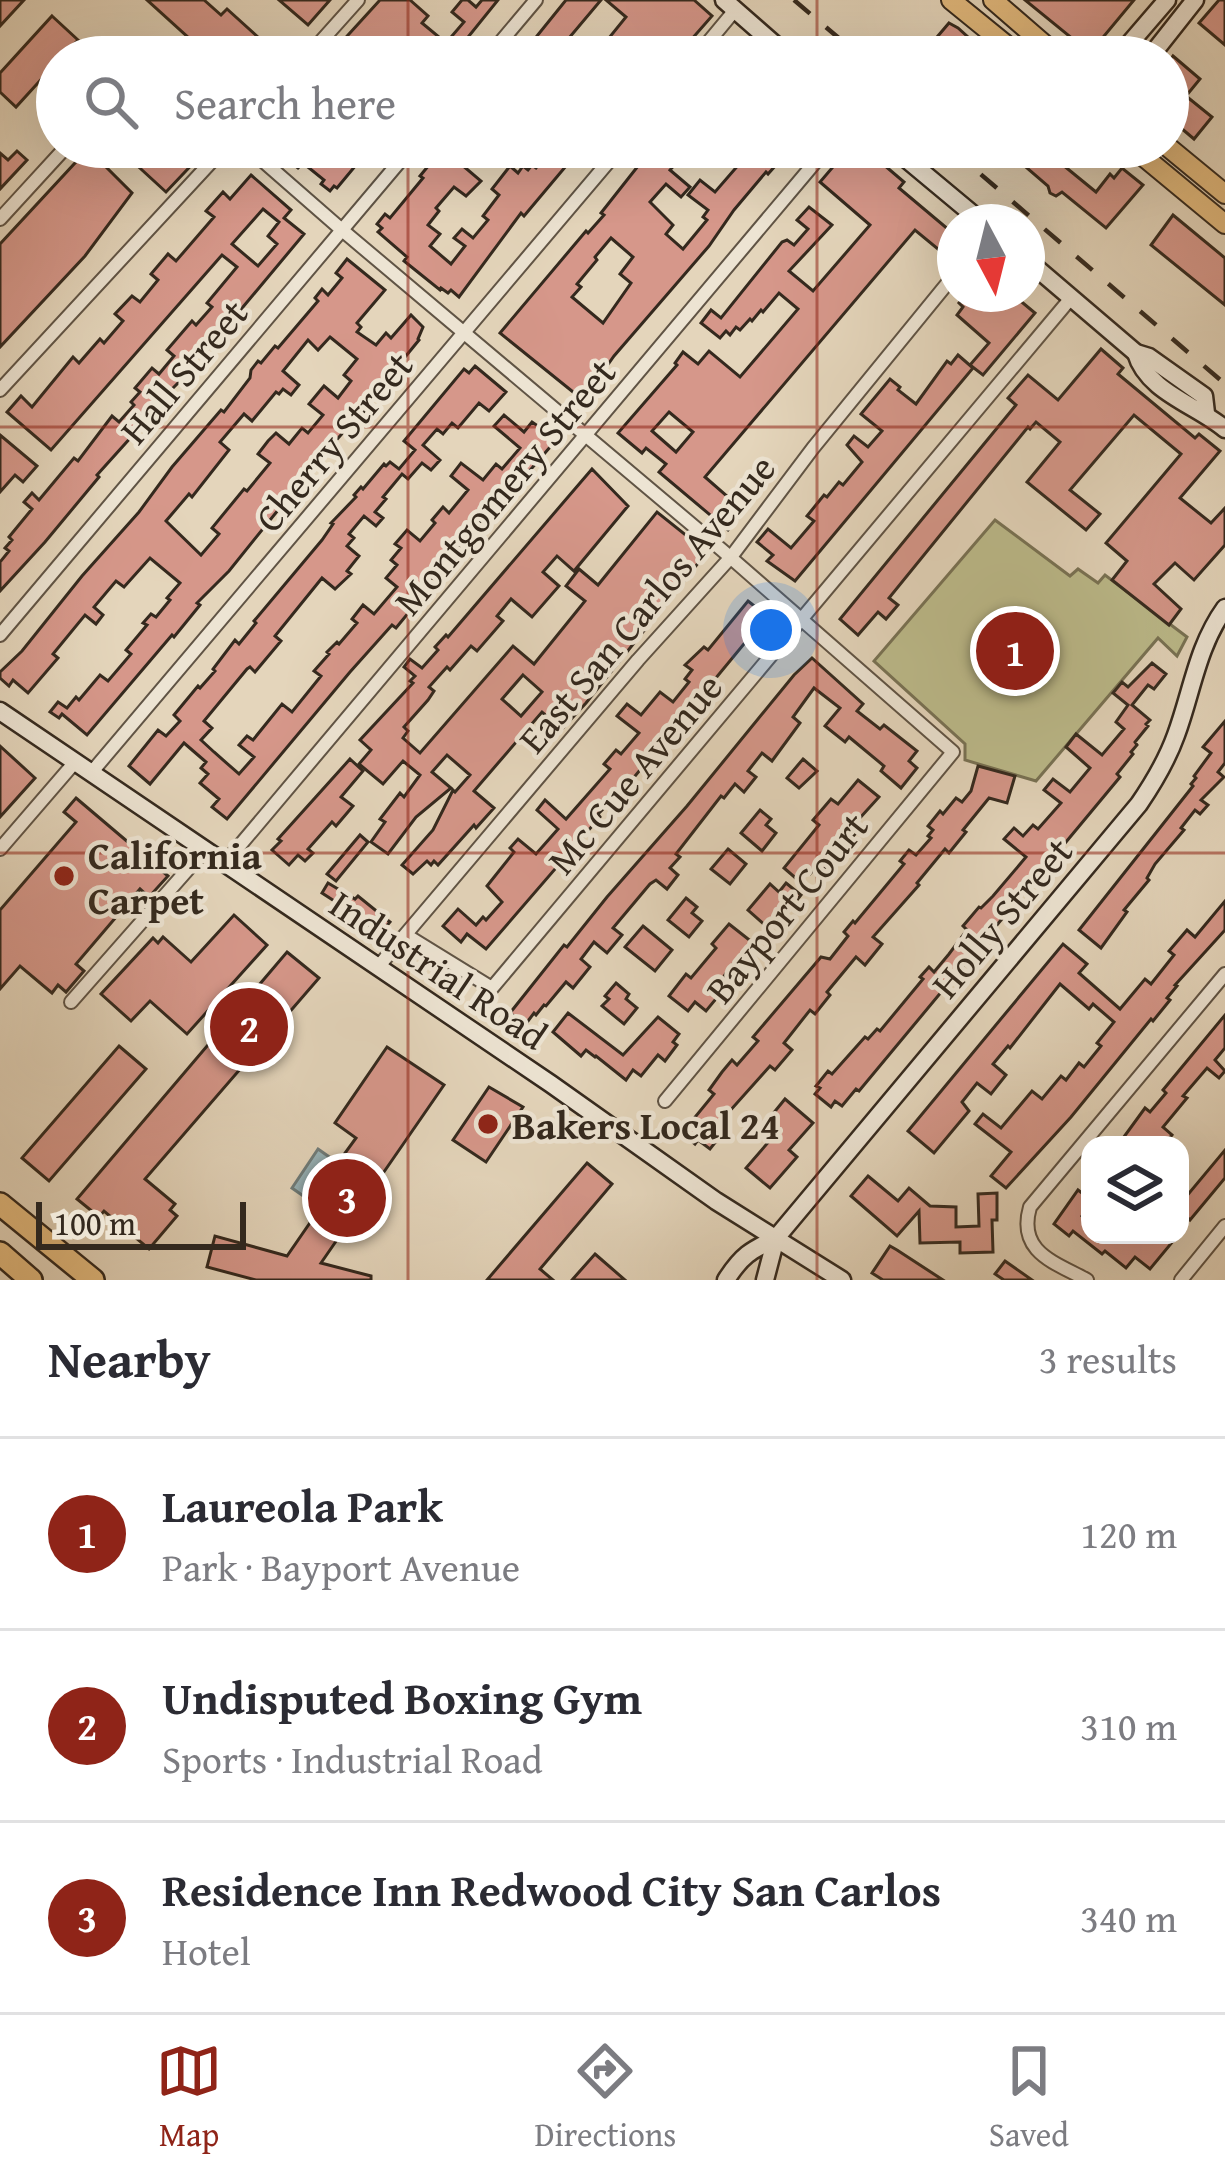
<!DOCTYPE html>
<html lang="en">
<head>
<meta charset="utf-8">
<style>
  body { margin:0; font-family:"Gentium Book Plus",serif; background:#f2f2f3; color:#2b2b33 }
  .controls { position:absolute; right:36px; bottom:36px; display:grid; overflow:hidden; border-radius:24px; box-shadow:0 12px 48px #0002 }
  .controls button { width:108px; height:108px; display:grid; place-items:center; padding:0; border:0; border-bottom:3px solid #e1e1e2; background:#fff; color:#2b2b33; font:60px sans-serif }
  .compass { position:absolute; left:937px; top:204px; width:108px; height:108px; border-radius:50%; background:#fff; box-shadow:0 12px 48px #0002; rotate:173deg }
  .scale { position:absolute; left:36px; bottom:30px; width:210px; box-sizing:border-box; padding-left:12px; border:6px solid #34291e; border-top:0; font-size:33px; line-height:42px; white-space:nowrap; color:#34291e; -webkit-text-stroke:9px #ede4d3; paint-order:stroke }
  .you { position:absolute; left:771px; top:630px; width:42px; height:42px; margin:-30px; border:9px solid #fff; border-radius:50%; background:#1a73e8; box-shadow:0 0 0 18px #1a73e833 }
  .badge { display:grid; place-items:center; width:78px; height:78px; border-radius:50%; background:#8f2418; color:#fff; font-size:39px; font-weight:700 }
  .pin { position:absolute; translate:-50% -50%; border:6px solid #fff; box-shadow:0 3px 12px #0006 }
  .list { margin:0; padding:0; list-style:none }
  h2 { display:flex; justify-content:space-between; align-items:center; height:156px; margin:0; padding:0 48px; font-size:51px }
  h2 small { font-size:39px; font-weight:400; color:#7c7c81 }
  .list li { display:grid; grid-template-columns:78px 1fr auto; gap:36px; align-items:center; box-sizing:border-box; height:192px; padding:0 48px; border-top:3px solid #e1e1e2 }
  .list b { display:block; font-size:45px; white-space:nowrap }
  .list p { margin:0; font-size:39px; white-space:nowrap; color:#7c7c81 }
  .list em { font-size:39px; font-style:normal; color:#7c7c81 }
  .icon { flex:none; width:66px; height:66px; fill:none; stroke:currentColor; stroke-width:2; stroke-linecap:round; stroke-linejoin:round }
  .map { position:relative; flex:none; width:1225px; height:1280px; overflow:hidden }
  .search { position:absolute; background:#fff; box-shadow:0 12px 48px #0002; left:36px; right:36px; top:36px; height:132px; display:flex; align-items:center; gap:30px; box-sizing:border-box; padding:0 42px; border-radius:66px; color:#7c7c81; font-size:45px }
  .sheet { height:732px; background:#fff }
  nav { display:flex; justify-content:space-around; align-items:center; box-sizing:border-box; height:168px; border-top:3px solid #e1e1e2; background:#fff; font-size:33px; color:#7c7c81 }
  nav a { display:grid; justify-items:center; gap:6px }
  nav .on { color:#8f2418 }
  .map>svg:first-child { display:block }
</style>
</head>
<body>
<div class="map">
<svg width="1225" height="1280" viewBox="0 0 1225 1280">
  <rect width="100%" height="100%" fill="#e4d5bb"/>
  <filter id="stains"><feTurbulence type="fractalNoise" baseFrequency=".00167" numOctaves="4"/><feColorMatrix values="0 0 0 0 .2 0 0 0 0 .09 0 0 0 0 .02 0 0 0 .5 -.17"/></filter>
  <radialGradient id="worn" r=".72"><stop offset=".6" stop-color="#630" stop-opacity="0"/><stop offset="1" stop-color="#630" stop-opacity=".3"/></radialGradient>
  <!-- green -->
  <path fill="#bcbb8b" stroke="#787254" stroke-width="3" d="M995,520L1070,576L1078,569L1098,583L1105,575L1187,637L1177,656L1158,638L1036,781L965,760V744L874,661Z"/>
  <!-- water -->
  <path fill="#9ab6bb" stroke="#717e7c" stroke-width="3" d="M318,1149L335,1161L309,1200L292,1188Z"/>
  <!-- building -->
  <g fill="#d6978a" stroke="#34291e" stroke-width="3" fill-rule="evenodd">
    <path d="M0,0H24L0,26Z"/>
    <path d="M147,0H204L221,15L227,9L280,57H196L202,50Z"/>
    <path d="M279,0H330L308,25Z"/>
    <path d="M380,0H410L428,16L422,23L446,43L464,22L452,12L462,0H468L476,7L482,0H498L452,57H434L416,42L403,57H328Z"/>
    <path d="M566,0H601L553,57H520Z"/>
    <path d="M606,0H694L712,16L676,57H609L600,49L626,17Z"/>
    <path d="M1025,0H1134L1090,53Z"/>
    <path d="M1219,0H1225V45L1199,23Z"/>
    <path d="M52,16L78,40L62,57H57V62L16,107L0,92V73Z"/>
    <path d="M949,23L958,28L990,57H920Z"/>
    <path d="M1173,56L1200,79L1186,96L1212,117L1194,139L1168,117V63Z"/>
    <path d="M117,147H192L201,155L166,192Z"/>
    <path d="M265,147H371L337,188L334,186L330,191L321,184L324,180L303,163L298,168L287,159L284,163Z"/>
    <path d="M432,147H476L462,165L481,181L466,196L454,187L436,208L439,211L428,225L440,234L430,246L451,264L465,246L454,238L462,229L473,238L488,220L483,216L499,195L492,189L510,166L518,173L523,166L528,170L532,165L536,168L553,147H582L524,216L521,213L459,297L451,290L448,293L441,288L440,290L414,269L404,261L407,257L378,232L382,228L377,224L385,214L390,218L423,178L420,176L439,153Z"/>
    <path d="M653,147H682L674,156L679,160L670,170L690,187L681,197L666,184L650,202L673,225L666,234L683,249L707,220L703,217L708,210L688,195L700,180L715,192L754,147H787L773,163L776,165L768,174L766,172L734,210L709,246L614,356L583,400L500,333L586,231L588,233L604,215L601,213ZM611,238L633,257L620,274L631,283L603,323L572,297L581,287L577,284L597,260L595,257Z"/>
    <path d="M850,147H863L904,182L899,188L955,235V242L944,254L915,230L705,477L744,511L728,530L659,472L666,464L646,448L642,453L618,433L677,365L675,363L683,352L698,364L709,351L740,377L798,309L779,293L763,312L761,310L752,321L750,319L740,330L736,327L730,335L726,331L720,338L701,323L711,310L721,318L782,242L787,240L794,245L808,229L797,220L809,207L832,225L789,271L813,291L870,225L820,182ZM669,412L693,432L676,452L652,431Z"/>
    <path d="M1018,147H1041L1096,192L1110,174L1114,178L1122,168L1143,185L1106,228L1062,192L1056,196L1050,193L1048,186L1012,155Z"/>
    <path d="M88,149L132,193L85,256L0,347V244Z"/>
    <path d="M17,151L27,160L0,189V153L8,160Z"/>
    <path d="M251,175L291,210L284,218L304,234L202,356L199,353L184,371L187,374L158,403L160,405L97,475L99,477L45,542L0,591V562L9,551L5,548L12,540L9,537L32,509L24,502L32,493L39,500L74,458L78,461L112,416L119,422L134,405L131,402L140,392L135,388L152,368L159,374L174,356L167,350L192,321L196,325L212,307L207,303L237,267L222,255L51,450L7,412L21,396L32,407L73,357L79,363L100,339L104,343L123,321L115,314L132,296L140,302L158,280L151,274L168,254L176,261L214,217L206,211L223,192L230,199ZM263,209L279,222L268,236L277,244L258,266L232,244Z"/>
    <path d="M1173,215L1225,258V305L1151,245Z"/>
    <path d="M347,259L385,290L357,323L361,327L357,332L376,345L386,333L391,338L411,315L423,327L418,339L419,340L369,401L371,403L357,420L355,419L316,463L229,571L197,603L200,605L174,637L172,635L87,735L62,714L59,718L50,712L58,702L67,708L76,697L79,700L100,675L108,681L131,654L126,650L147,625L143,623L151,614L156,617L170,600L167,598L180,583L150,558L124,587L116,581L94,607L103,615L96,624L85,615L53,654L58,658L28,693L13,680L9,686L0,678V672L22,651L82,576L139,512L172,467L221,410L224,412L250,378L251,370L258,361L261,363L275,346L278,348L318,301L315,298L322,289L328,295L342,278L336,273ZM330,337L357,359L344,375L351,381L338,398L324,386L309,404L323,415L308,433L302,428L289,444L276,433L268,441L258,454L270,463L247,491L244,489L212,528L219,534L201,555L166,521L189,494L192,497L229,450L220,442L244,414L252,421L276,392L279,394L283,389L291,395L299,385L283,371L308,340L318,350Z"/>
    <path d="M967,294H1012L1035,313L983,375L970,365L989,343L957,315L963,307L959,303Z"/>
    <path d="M1101,349L1123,368L1118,374L1195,438L1199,434L1220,451L1180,498L1211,523L1225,508V545L1194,580L1175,563L1154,584L1181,609L1169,625L1112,580L1127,561L1106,543L1181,454L1134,415L1070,490L1100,514L1086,530L1027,482L1060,442L1036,422L1030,429L1028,427L889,598L898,605L886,619L878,612L858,635L840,619L1016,405L1008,398L1028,375L1058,400Z"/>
    <path d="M958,355L973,368L795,581L767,561L773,555L757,542L768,529L791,548L814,521L807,516L824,495L827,497L839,482L843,485L862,462L847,445L854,436L868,447L882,431L861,414L890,379L900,387L898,390L916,404L947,361L951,364Z"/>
    <path d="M475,366L506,392L489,411L479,403L458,428L452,423L443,434L437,429L423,445L440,460L431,470L422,463L408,479L402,474L383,497L386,499L375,512L383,518L376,526L364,516L349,534L354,538L347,546L359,556L347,571L351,574L335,589L322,578L275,636L281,641L255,672L250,667L247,669L204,721L212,728L201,740L214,752L239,774L254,757L239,745L247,736L253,740L282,704L292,712L321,676L314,671L329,654L327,652L337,642L339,644L357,623L352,619L363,605L374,614L397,587L386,578L397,565L391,560L401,548L395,544L407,530L420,541L435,523L432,520L443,507L449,513L468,490L451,476L461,463L483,480L496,464L502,469L520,448L494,426L504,415L524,432L532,422L557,439L526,475L517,477L507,489L504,486L488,505L492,508L425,586L427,588L413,605L414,606L396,628L392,625L350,672L227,819L212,807L219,799L200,783L208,774L201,768L206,762L184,743L150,784L129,766L158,730L166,736L180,721L174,715L198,686L200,688L215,671L213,669L235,640L239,644L256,623L254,621L322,540L333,524L331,523L356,497L354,495L361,487L363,489L384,464L386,466L390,462L399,469L415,450L404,441L464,369L469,373Z"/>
    <path d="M0,435L37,466L23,482L15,475L0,492Z"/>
    <path d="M592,469L628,506L574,571L557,556L543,572L559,586L532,617L511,599L497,616L503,621L477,651L471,646L450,670L447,667L429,687L434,691L428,700L404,727L408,731L403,738L420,753L513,646L534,664L585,601L566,586L579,569L598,585L657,512L707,552L586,703L562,729L542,712L474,791L494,808L476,828L474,825L438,865L434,861L431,865L427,861L413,874L402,865L433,830L453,790L455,792L470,775L447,755L432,772L451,788L416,817L388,854L371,842L385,822L380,819L400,793L404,797L420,775L403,761L383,784L359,764L371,750L360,740L413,683L410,681L415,676L404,667L410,659L422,668L438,650L435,647L446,635L448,637ZM523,675L542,692L521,716L502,699Z"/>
    <path d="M748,601L767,616L626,787L598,814L600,817L486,949L467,934L461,942L443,926L458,909L476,925L483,917L486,920L502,902L487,886L514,852L510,848L518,839L536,854L558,829L537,810L545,800L566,819L610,769L604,764L616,750L621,754L639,733L617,716L627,704L641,715L660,692L673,702L689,682L685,679L692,670L685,665L704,647L708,650Z"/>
    <path d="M812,658L863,704L857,711L880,729L884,725L917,751L909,761L917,768L901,788L881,771L884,766L849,737L845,742L825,726L840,708L814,688L793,717L800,723L772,761L762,753L748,771L756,777L744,792L735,784L724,798L721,796L676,854L680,857L670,868L678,875L667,889L656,880L650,884L613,928L622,935L607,953L594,942L581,959L590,967L573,988L566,982L546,1006L544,1005L536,1015L534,1013L525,1025L510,1013L564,945L567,947L607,897L687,806L794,675Z"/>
    <path d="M1152,663L1166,674L1154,689L1148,685L1132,705L1150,720L1146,724L1148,726L1135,742L1137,745L1131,752L1133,754L1117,774L1120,777L859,1091L856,1089L842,1106L835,1101L831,1107L815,1094L820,1088L816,1086L828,1071L832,1074L865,1037L868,1039L877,1029L880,1031L923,979L920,977L929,967L934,972L949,954L967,930L963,926L979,907L981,908L993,896L1026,857L1004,839L1014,828L1023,836L1033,825L1038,829L1061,803L1044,790L1053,779L1070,792L1090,768L1066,747L1076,734L1102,755L1124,729L1116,722L1128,705L1113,693L1122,682L1128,687Z"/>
    <path d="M1225,721V763L1218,772L1224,777L1201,800L1208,805L1200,814L1195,810L1181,828L1184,830L1155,864L1147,878L1149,880L1124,910L1127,912L1101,948L1079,930L1193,786L1191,784L1196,778L1194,776L1211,753L1203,747Z"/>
    <path d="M0,746L35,778L0,817Z"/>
    <path d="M350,759L363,771L341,797L353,806L336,826L332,822L308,849L313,853L305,861L298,855L289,865L272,850L281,841L278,839Z"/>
    <path d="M803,759L817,771L799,788L787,778Z"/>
    <path d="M978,766L1015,776L1007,803L989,798L963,830L966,832L949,853L945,849L917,883L919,885L873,937L882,944L865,965L856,957L827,992L830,995L815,1014L810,1010L784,1043L792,1050L775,1070L770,1066L719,1123L726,1129L710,1149L698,1140L695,1144L682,1133L714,1094L709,1090L722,1072L732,1060L737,1065L758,1041L753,1037L821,957L830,959L848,936L844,932L853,921L855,923L904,864L900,861L909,850L916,855L931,838L928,836L933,830L928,826L940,811L943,814L956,798L962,802L971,791Z"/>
    <path d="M858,780L879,797L849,830L855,834L821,872L816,867L810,874L806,871L799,881L784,868L819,825L813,820L831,799L838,804Z"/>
    <path d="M76,798L168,876L149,897L140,889L76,964L84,971L66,992L58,985L52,993L20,966L0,989V910L76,822L64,812Z"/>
    <path d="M760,810L771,819L766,825L776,833L762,851L741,833Z"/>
    <path d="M360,835L368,842L336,881L327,874Z"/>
    <path d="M728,849L746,864L730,884L711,869Z"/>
    <path d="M328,883L355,899L358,896L390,922L380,934L359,917L322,893Z"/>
    <path d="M786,883L801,895L778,924L773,920L767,927L748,910L770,884L779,892Z"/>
    <path d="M686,898L697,907L692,913L702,921L689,937L668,920Z"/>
    <path d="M1225,901V930L1175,985L1177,986L1167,998L1170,1000L1153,1021L1151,1019L1071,1117L1006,1188L991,1176L1011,1152L975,1124L983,1114L1001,1128L1032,1091L1042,1099L1061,1076L1066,1080L1079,1063L1084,1067L1101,1046L1097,1043L1114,1022L1093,1004L1089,1009L1060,984L1010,1048L1008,1046L993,1064L1006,1075L991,1094L977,1083L962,1102L969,1111L934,1153L908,1131L1063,944L1087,964L1079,973L1120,1009L1145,979L1151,984L1174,955L1169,951L1187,930L1195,937Z"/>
    <path d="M234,915L267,945L187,1034L150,1001L131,1021L101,994L153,938L158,943L163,937L191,962Z"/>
    <path d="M729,924L757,946L747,958L742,953L728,970L723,978L729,983L706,1011L695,1002L688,1011L669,996L686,974L691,978L716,948L712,944Z"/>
    <path d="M643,926L672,950L655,971L625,947Z"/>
    <path d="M287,952L319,978L145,1179L175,1204L170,1210L177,1216L149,1249L104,1211L99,1217L77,1199Z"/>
    <path d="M616,983L629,994L626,999L637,1008L624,1024L602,1006L609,999L605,996Z"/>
    <path d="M568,1013L623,1055L658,1017L679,1034L673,1042L677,1045L665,1061L658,1055L641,1076L633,1070L626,1080L596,1056L595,1057L586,1050L581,1056L553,1032Z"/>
    <path d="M1225,1015V1048L1215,1060L1225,1071L1219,1078L1207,1068L1183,1096L1187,1098L1163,1127L1172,1135L1164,1145H1118L1145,1108L1150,1112L1166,1093L1163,1090Z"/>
    <path d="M119,1046L146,1069L49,1181L22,1158Z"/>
    <path d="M387,1047L444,1085L321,1263L371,1276V1280H256L207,1267L215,1236L287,1256L354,1159L345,1153L356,1138L335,1123Z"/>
    <path d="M489,1087L523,1107L486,1162L453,1140Z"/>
    <path d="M785,1099L813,1123L789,1150L797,1157L770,1188L746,1168L778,1131L767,1121Z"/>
    <path d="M1225,1150V1178L1190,1220L1188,1218L1180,1228V1204Z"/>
    <path d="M587,1163L612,1184L540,1269L553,1280H487Z"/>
    <path d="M868,1176L898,1201L909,1188L930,1206L956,1207V1227L979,1226L978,1194L997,1193V1220H992L993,1252L960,1253V1242L920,1243L919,1211L897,1236L851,1196Z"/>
    <path d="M1078,1190L1090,1199V1206L1082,1216L1090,1222V1235H1168L1174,1240L1150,1269L1135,1257L1126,1268L1105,1251L1102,1254L1073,1231L1069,1236L1054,1224Z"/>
    <path d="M890,1246L897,1250L943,1280H883L872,1273Z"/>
    <path d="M595,1254L625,1280H572Z"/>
    <path d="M1005,1261L1032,1280H1004L995,1274Z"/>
  </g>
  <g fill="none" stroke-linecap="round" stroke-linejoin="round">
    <!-- street casing -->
    <g stroke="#605445" stroke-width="16">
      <g id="street">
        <path d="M307,57L358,0"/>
        <path d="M488,57L536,0"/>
        <path d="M696,57L735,10"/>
        <path d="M247,147L342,230L722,550L953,752L665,1101"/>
        <path d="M0,219L66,147"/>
        <path d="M0,390L225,147"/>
        <path d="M0,635L412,147"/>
        <path d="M91,773L621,147"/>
        <path d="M0,849L75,762"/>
        <path d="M225,863L828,147"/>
        <path d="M406,935L492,988L1071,298"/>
        <path d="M378,967L638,660L731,557L813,448L955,274"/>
        <path d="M71,1002L204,851"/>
        <path d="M1087,1280C1054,1262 1017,1252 1030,1207L1225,974"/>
        <path d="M1181,1280L1225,1226"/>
      </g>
    </g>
    <!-- secondary casing -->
    <g stroke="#34291e" stroke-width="21">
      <g id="secondary">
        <path d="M724,0L789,57"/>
        <path d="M1118,57L1167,0"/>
        <path d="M1150,57L1195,0"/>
        <path d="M892,147L982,222"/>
        <path d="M1027,260L1136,353L1149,357L1204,396L1206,413"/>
        <path d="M1136,353C1147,392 1197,405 1225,429"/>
        <path d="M0,711L551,1084L716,1201L842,1280"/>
        <path d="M726,1280C742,1255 750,1251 776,1238L1139,804C1154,782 1167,760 1176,735C1192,692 1197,647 1225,608"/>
        <path d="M765,1280L776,1238"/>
      </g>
    </g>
    <!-- primary casing -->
    <g stroke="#34291e" stroke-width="22">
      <g id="primary">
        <path d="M951,0L1021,57"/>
        <path d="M993,0L1059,57"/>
        <path d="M1132,147L1225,224"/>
        <path d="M1168,147L1225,194"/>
      </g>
    </g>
    <!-- highway casing -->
    <g stroke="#34291e" stroke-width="26">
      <g id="highway">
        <path d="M0,1204L93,1280"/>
        <path d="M0,1253L31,1280"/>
      </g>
    </g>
    <!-- street -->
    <use href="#street" stroke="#ede4d3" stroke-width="12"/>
    <!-- secondary -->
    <use href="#secondary" stroke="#ede4d3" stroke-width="16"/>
    <!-- primary -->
    <use href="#primary" stroke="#e2ba7e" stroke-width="18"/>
    <!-- highway -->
    <use href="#highway" stroke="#e2ba7e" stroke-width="21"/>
    <!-- rail -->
    <g stroke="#34291e" stroke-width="4.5" stroke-dasharray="21 21" stroke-linecap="butt">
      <path d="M794,0L861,57"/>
      <path d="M949,147L1225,384"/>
    </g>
  </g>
  <!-- grid -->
  <path fill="none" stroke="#8f2418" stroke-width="3" stroke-opacity="0.55" d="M408,0V57M817,0V57M408,147V1280M817,147V1280M0,427H1225M0,853H1225"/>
  <!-- markers -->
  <g fill="#8f2418" stroke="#ede4d3" stroke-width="4.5">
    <circle cx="64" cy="876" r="12"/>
    <circle cx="488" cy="1124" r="12"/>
  </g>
  <g text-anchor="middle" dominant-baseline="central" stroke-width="9" stroke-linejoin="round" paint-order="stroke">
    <!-- street labels -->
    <g font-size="39" fill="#34291e" stroke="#ede4d3">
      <text transform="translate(183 371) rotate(-50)">Hall Street</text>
      <text transform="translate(333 441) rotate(-50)">Cherry Street</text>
      <text transform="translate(504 486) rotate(-50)">Montgomery Street</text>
      <text transform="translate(646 603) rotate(-50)">East San Carlos Avenue</text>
      <text transform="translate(634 773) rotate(-50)">Mc Cue Avenue</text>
      <text transform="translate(786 907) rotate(-51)">Bayport Court</text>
      <text transform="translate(1001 917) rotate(-50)">Holly Street</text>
      <text transform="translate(439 969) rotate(34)">Industrial Road</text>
    </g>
    <!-- poi labels -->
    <g font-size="39" font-weight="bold" fill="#34291e" stroke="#ede4d3" text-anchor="start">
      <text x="88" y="854">California<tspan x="88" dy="45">Carpet</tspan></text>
      <text x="512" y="1124">Bakers Local 24</text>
    </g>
  </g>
  <rect width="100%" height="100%" filter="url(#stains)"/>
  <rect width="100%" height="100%" fill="url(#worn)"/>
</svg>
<div class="controls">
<button><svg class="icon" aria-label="layers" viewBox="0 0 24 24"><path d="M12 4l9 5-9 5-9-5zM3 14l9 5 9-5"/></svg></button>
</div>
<svg class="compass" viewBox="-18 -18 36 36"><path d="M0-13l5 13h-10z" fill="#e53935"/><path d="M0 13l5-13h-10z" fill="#7c7c81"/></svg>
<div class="scale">100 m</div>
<div class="you"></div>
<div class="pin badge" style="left:1015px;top:651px">1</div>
<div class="pin badge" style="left:249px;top:1027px">2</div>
<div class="pin badge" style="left:347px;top:1198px">3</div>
<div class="search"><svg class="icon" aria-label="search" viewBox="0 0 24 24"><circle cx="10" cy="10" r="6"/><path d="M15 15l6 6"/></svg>Search here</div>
</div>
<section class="sheet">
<h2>Nearby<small>3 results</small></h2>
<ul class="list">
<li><span class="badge">1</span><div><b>Laureola Park</b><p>Park · Bayport Avenue</p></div><em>120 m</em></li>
<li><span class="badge">2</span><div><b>Undisputed Boxing Gym</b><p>Sports · Industrial Road</p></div><em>310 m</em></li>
<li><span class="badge">3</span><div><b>Residence Inn Redwood City San Carlos</b><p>Hotel</p></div><em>340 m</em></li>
</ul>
</section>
<nav>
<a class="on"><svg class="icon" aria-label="map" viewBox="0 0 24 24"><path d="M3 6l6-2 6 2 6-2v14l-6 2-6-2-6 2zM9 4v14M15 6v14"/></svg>Map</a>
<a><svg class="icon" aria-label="directions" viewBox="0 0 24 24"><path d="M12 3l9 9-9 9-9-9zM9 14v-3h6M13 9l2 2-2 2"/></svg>Directions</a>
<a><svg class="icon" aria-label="saved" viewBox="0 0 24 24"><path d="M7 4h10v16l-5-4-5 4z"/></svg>Saved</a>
</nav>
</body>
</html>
